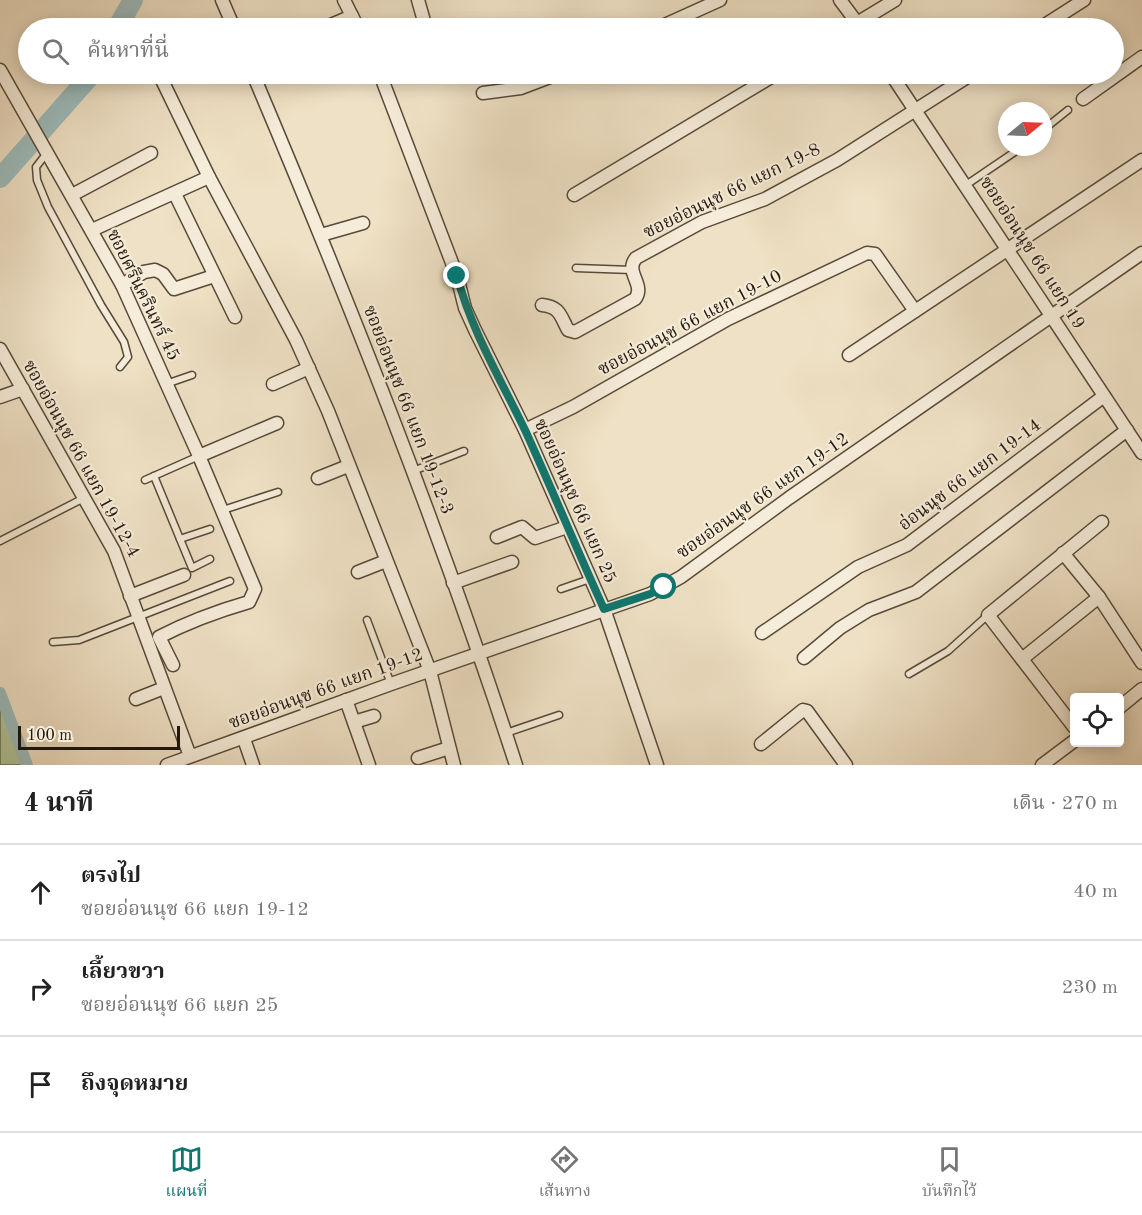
<!DOCTYPE html>
<html lang="th">
<head>
<meta charset="utf-8">
<style>
  body { margin:0; font-family:"Old Standard TT","Noto Serif Thai",serif; background:#f6f6f6; color:#222 }
  .controls { position:absolute; right:18px; bottom:18px; display:grid; overflow:hidden; border-radius:6px; box-shadow:0 3px 15px #0003 }
  .controls button { width:54px; height:54px; display:grid; place-items:center; padding:0; border:0; border-bottom:2px solid #e0e0e0; background:#fff; color:#222; font:30px sans-serif }
  .compass { position:absolute; left:998px; top:102px; width:54px; height:54px; border-radius:50%; background:#fff; box-shadow:0 3px 15px #0003; rotate:71deg }
  .scale { position:absolute; left:18px; bottom:15px; width:162px; box-sizing:border-box; padding-left:6px; border:3px solid #24180c; border-top:0; font-size:16px; line-height:21px; white-space:nowrap; color:#24180c; -webkit-text-stroke:4px #f5ecd9; paint-order:stroke }
  .stop { position:absolute; width:18px; height:18px; margin:-14px; border:4px solid #0f766e; border-radius:50%; background:#fff }
  .stop.end { background:#0f766e; border-color:#fff; box-shadow:0 2px 6px #0008 }
  .list { margin:0; padding:0; list-style:none }
  h2 { display:flex; justify-content:space-between; align-items:center; height:78px; margin:0; padding:0 24px; font-size:26px }
  h2 small { font-size:20px; font-weight:400; color:#767676 }
  .list li { display:grid; grid-template-columns:39px 1fr auto; gap:18px; align-items:center; box-sizing:border-box; height:96px; padding:0 24px; border-top:2px solid #e0e0e0 }
  .list b { display:block; font-size:22px; white-space:nowrap }
  .list p { margin:0; font-size:20px; white-space:nowrap; color:#767676 }
  .list em { font-size:20px; font-style:normal; color:#767676 }
  .icon { flex:none; width:33px; height:33px; fill:none; stroke:currentColor; stroke-width:2; stroke-linecap:round; stroke-linejoin:round }
  .map { position:relative; flex:none; width:1142px; height:765px; overflow:hidden }
  .search { position:absolute; background:#fff; box-shadow:0 3px 15px #0003; left:18px; right:18px; top:18px; height:66px; display:flex; align-items:center; gap:15px; box-sizing:border-box; padding:0 21px; border-radius:33px; color:#767676; font-size:22px }
  .sheet { height:366px; background:#fff }
  nav { display:flex; justify-content:space-around; align-items:center; box-sizing:border-box; height:84px; border-top:2px solid #e0e0e0; background:#fff; font-size:16px; color:#767676 }
  nav a { display:grid; justify-items:center; gap:3px }
  nav .on { color:#0f766e }
  .map>svg:first-child { display:block }
</style>
</head>
<body>
<div class="map">
<svg width="1142" height="765" viewBox="0 0 1142 765">
  <rect width="100%" height="100%" fill="#efe1c5"/>
  <filter id="stains"><feTurbulence type="fractalNoise" baseFrequency=".00333" numOctaves="4"/><feColorMatrix values="0 0 0 0 .2 0 0 0 0 .09 0 0 0 0 .02 0 0 0 .5 -.17"/></filter>
  <radialGradient id="worn" r=".72"><stop offset=".6" stop-color="#630" stop-opacity="0"/><stop offset="1" stop-color="#630" stop-opacity=".3"/></radialGradient>
  <!-- green -->
  <path fill="#b2c49a" stroke="#6b6e53" stroke-width="1.5" d="M0,693L27,765H0Z"/>
  <g fill="none" stroke-linecap="round" stroke-linejoin="round">
    <!-- canal -->
    <path stroke="#9cbcbd" stroke-width="12" d="M0,693L27,765"/>
    <!-- river -->
    <g stroke="#9cbcbd" stroke-width="20">
      <path d="M117,28L133,0"/>
      <path d="M0,178L92,74"/>
    </g>
    <!-- service casing -->
    <g stroke="#574a3a" stroke-width="9">
      <g id="service">
        <path d="M1043,130L1068,110"/>
        <path d="M47,153L36,167L37,180L48,207L101,305L124,342L128,357L120,367"/>
        <path d="M966,185L1022,147"/>
        <path d="M576,268L632,270"/>
        <path d="M166,384L192,375"/>
        <path d="M413,471L464,451"/>
        <path d="M154,476L192,568L210,559"/>
        <path d="M145,480L199,456"/>
        <path d="M223,510L278,492"/>
        <path d="M180,539L210,529"/>
        <path d="M0,541L84,498"/>
        <path d="M561,589L590,579"/>
        <path d="M367,620L391,684"/>
        <path d="M53,642L79,640L230,581"/>
        <path d="M909,674L948,651L988,615"/>
        <path d="M506,733L559,715"/>
      </g>
    </g>
    <!-- minor casing -->
    <g stroke="#574a3a" stroke-width="15">
      <g id="minor">
        <path d="M222,0L234,28"/>
        <path d="M344,0L358,28"/>
        <path d="M418,0L426,28"/>
        <path d="M840,0L861,28"/>
        <path d="M324,28L352,16"/>
        <path d="M658,28L720,0"/>
        <path d="M849,28L895,0"/>
        <path d="M1040,28L1084,0"/>
        <path d="M0,70L122,285L199,456L255,589L249,602C218,611 188,622 159,637L173,665"/>
        <path d="M253,74C349,301 440,530 516,765"/>
        <path d="M380,74L457,276L465,308L475,330L525,430L604,609L657,765"/>
        <path d="M891,74L1142,453"/>
        <path d="M160,76L209,177L296,340L328,411L430,671L454,765"/>
        <path d="M483,93L521,88L558,74"/>
        <path d="M1083,99L1142,57"/>
        <path d="M175,194L235,317"/>
        <path d="M72,195L151,153"/>
        <path d="M574,195L776,74"/>
        <path d="M92,230L209,177"/>
        <path d="M321,235L363,223"/>
        <path d="M122,285L144,272L155,270L163,274L174,289L214,276"/>
        <path d="M542,305C560,307 560,315 568,330L575,332L635,299C646,285 624,272 636,258L702,222L765,199L837,160L972,74"/>
        <path d="M0,349L114,551L190,756"/>
        <path d="M849,355L1142,160"/>
        <path d="M273,384L309,368"/>
        <path d="M0,397L23,389"/>
        <path d="M525,430L573,407L728,319L867,253L875,254L915,311"/>
        <path d="M199,456L277,423"/>
        <path d="M318,478L348,466"/>
        <path d="M497,537L522,527L535,538L567,527"/>
        <path d="M1063,553L1099,597"/>
        <path d="M358,572L386,561"/>
        <path d="M453,583L512,562"/>
        <path d="M130,596L184,575"/>
        <path d="M762,633L858,567L907,545L1104,396"/>
        <path d="M804,658L840,628L869,610L916,592L1127,430"/>
        <path d="M1022,659L1099,597L1142,663"/>
        <path d="M136,699L164,688"/>
        <path d="M346,700L369,765"/>
        <path d="M1120,707L1142,689"/>
        <path d="M354,722L374,716"/>
        <path d="M1074,727L988,615L1102,522"/>
        <path d="M244,739L253,765"/>
        <path d="M761,744L803,710L807,711L846,765"/>
        <path d="M418,758L449,748"/>
        <path d="M167,765L391,684L650,594L681,577L789,498L1142,253"/>
        <path d="M1042,765L1074,741"/>
      </g>
    </g>
    <!-- service -->
    <use href="#service" stroke="#f5ecd9" stroke-width="6"/>
    <!-- minor -->
    <use href="#minor" stroke="#f5ecd9" stroke-width="12"/>
  </g>
  <g fill="none" stroke-linecap="round" stroke-linejoin="round">
    <!-- route -->
    <path stroke="#0f766e" stroke-width="8" d="M457,276C472,332 500,378 525,430C552,489 577,550 604,609L650,594L664,587"/>
  </g>
  <g text-anchor="middle" dominant-baseline="central" stroke-width="4.5" stroke-linejoin="round" paint-order="stroke">
    <!-- street labels -->
    <g font-size="18" fill="#24180c" stroke="#f5ecd9">
      <text transform="translate(732 191) rotate(-26)">ซอยอ่อนนุช 66 แยก 19-8</text>
      <text transform="translate(1032 253) rotate(57)">ซอยอ่อนนุช 66 แยก 19</text>
      <text transform="translate(143 295) rotate(64)">ซอยศรีนครินทร์ 45</text>
      <text transform="translate(690 323) rotate(-28)">ซอยอ่อนนุช 66 แยก 19-10</text>
      <text transform="translate(408 410) rotate(69)">ซอยอ่อนนุช 66 แยก 19-12-3</text>
      <text transform="translate(81 459) rotate(61)">ซอยอ่อนนุช 66 แยก 19-12-4</text>
      <text transform="translate(970 475) rotate(-37)">อ่อนนุช 66 แยก 19-14</text>
      <text transform="translate(763 496) rotate(-35)">ซอยอ่อนนุช 66 แยก 19-12</text>
      <text transform="translate(575 501) rotate(66)">ซอยอ่อนนุช 66 แยก 25</text>
      <text transform="translate(326 689) rotate(-20)">ซอยอ่อนนุช 66 แยก 19-12</text>
    </g>
  </g>
  <rect width="100%" height="100%" filter="url(#stains)"/>
  <rect width="100%" height="100%" fill="url(#worn)"/>
</svg>
<div class="controls">
<button><svg class="icon" aria-label="locate" viewBox="0 0 24 24"><circle cx="12" cy="12" r="6"/><path d="M12 2v4M12 18v4M2 12h4M18 12h4"/></svg></button>
</div>
<svg class="compass" viewBox="-18 -18 36 36"><path d="M0-13l5 13h-10z" fill="#e53935"/><path d="M0 13l5-13h-10z" fill="#767676"/></svg>
<div class="scale">100 m</div>
<div class="stop" style="left:664px;top:587px"></div>
<div class="stop end" style="left:457px;top:276px"></div>
<div class="search"><svg class="icon" aria-label="search" viewBox="0 0 24 24"><circle cx="10" cy="10" r="6"/><path d="M15 15l6 6"/></svg>ค้นหาที่นี่</div>
</div>
<section class="sheet">
<h2>4 นาที<small>เดิน · 270 m</small></h2>
<ul class="list">
<li><svg class="icon" aria-label="ahead" viewBox="0 0 24 24"><path d="M12 20V5M6 11l6-6 6 6"/></svg><div><b>ตรงไป</b><p>ซอยอ่อนนุช 66 แยก 19-12</p></div><em>40 m</em></li>
<li><svg class="icon" aria-label="right" viewBox="0 0 24 24"><path d="M7 20v-9h11M14 6l5 5-5 5"/></svg><div><b>เลี้ยวขวา</b><p>ซอยอ่อนนุช 66 แยก 25</p></div><em>230 m</em></li>
<li><svg class="icon" aria-label="arrive" viewBox="0 0 24 24"><path d="M6 21V4h12l-3 4 3 4H6"/></svg><div><b>ถึงจุดหมาย</b></div></li>
</ul>
</section>
<nav>
<a class="on"><svg class="icon" aria-label="map" viewBox="0 0 24 24"><path d="M3 6l6-2 6 2 6-2v14l-6 2-6-2-6 2zM9 4v14M15 6v14"/></svg>แผนที่</a>
<a><svg class="icon" aria-label="directions" viewBox="0 0 24 24"><path d="M12 3l9 9-9 9-9-9zM9 14v-3h6M13 9l2 2-2 2"/></svg>เส้นทาง</a>
<a><svg class="icon" aria-label="saved" viewBox="0 0 24 24"><path d="M7 4h10v16l-5-4-5 4z"/></svg>บันทึกไว้</a>
</nav>
</body>
</html>
